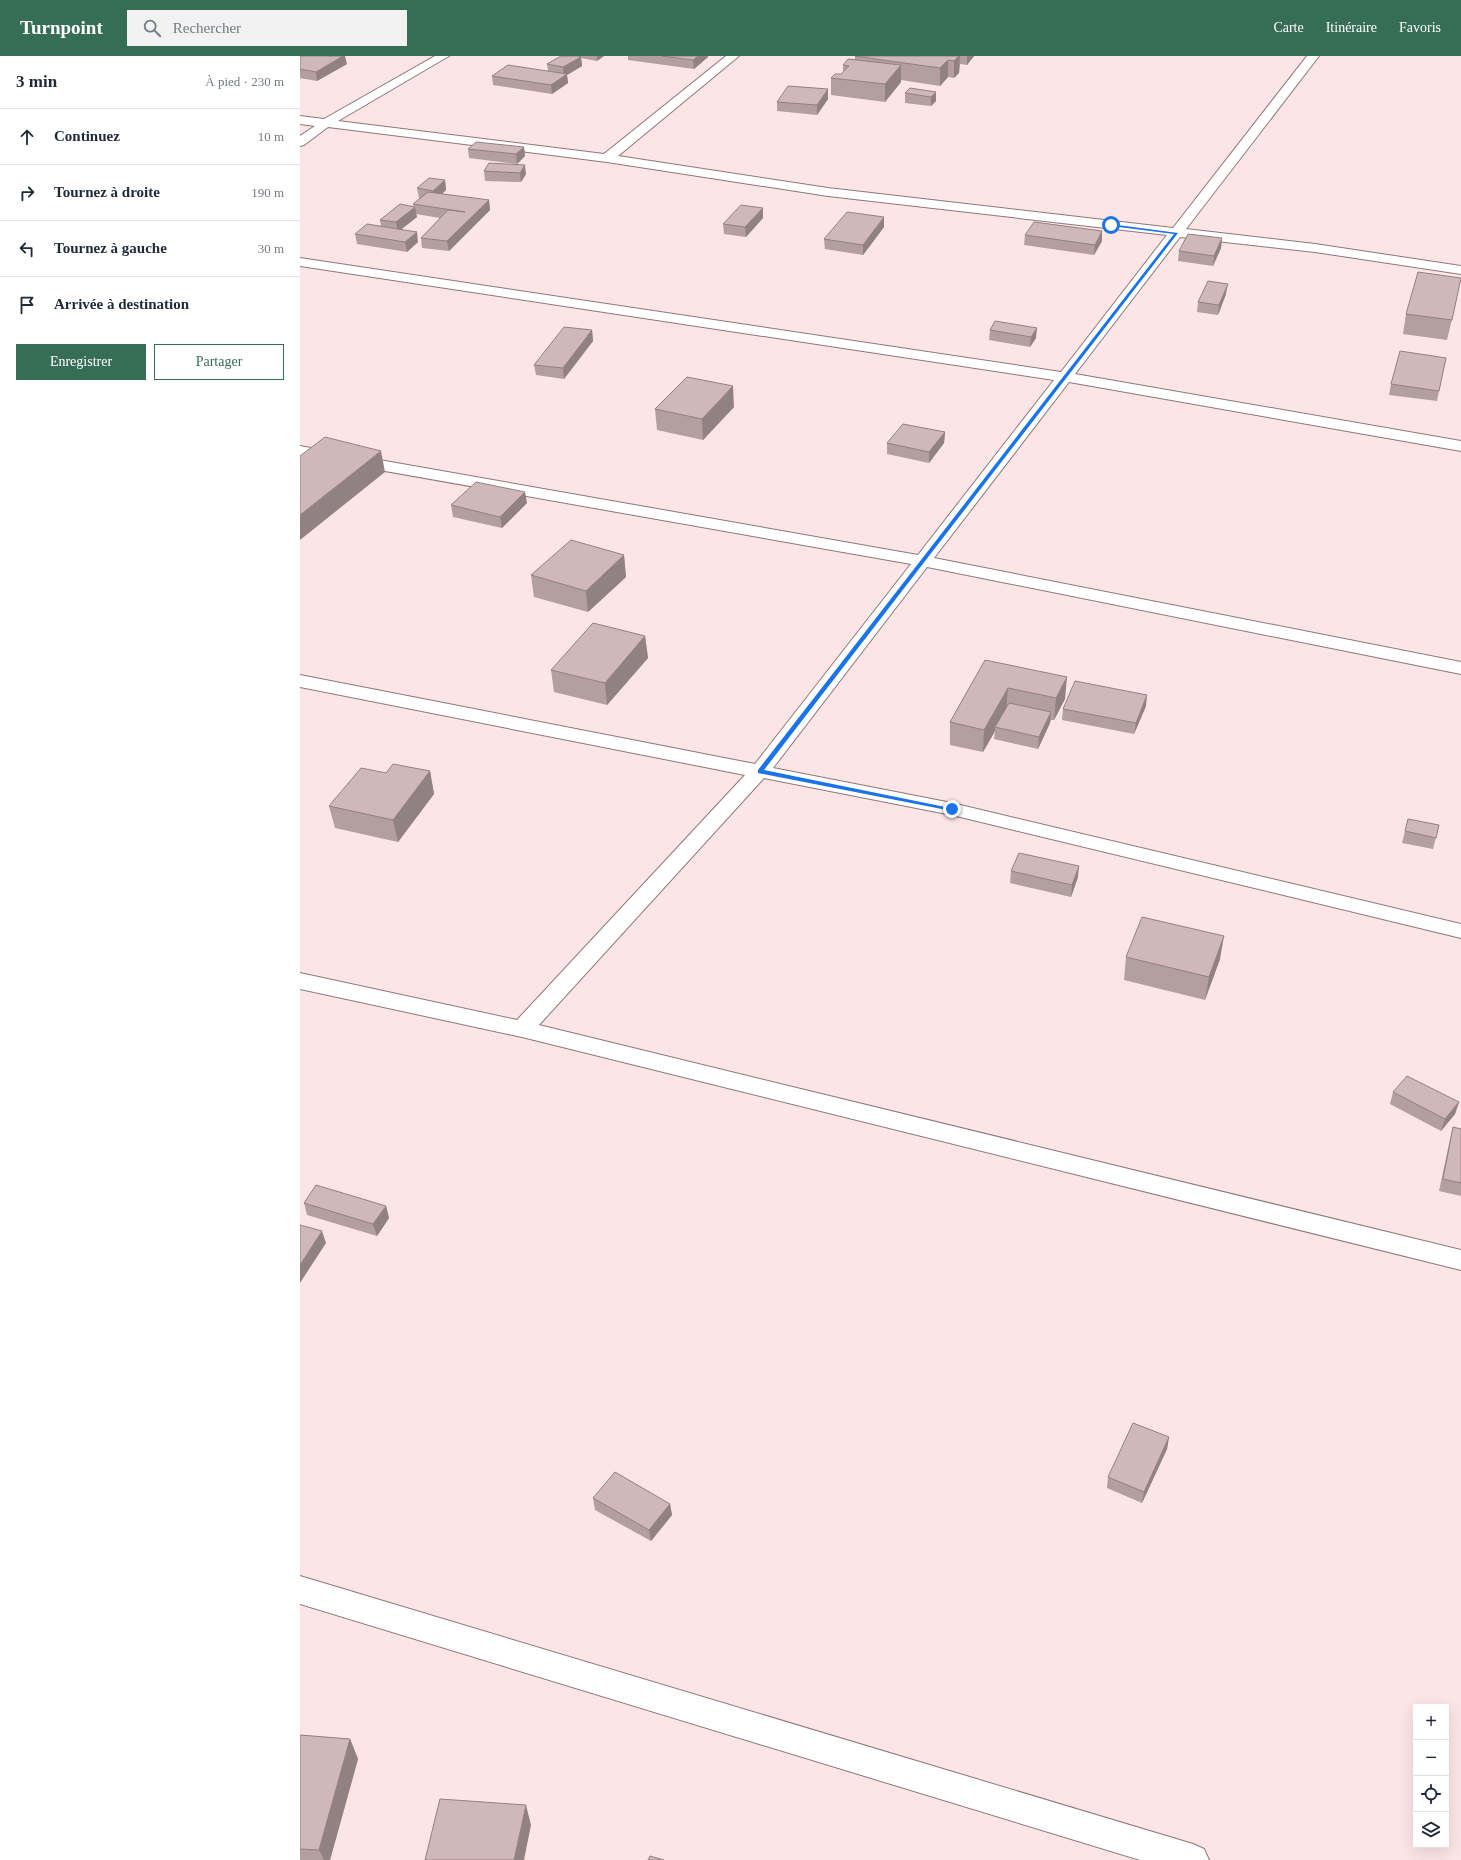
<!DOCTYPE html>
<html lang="fr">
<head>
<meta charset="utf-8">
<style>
  body { margin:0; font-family:"Times New Roman",serif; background:#f2f2f3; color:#1f2937 }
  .controls { position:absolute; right:12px; bottom:12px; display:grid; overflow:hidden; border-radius:0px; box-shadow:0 4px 16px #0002 }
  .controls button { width:36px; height:36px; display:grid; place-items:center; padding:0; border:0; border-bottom:1px solid #e0e1e3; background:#fff; color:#1f2937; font:20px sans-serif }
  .stop { position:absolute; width:12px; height:12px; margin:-9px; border:3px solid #1a73e8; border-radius:50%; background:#fff }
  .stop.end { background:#1a73e8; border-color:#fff; box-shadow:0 1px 4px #0008 }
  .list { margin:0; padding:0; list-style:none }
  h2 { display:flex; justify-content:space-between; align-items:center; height:52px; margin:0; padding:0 16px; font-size:17px }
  h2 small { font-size:13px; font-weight:400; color:#747a83 }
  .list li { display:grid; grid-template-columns:26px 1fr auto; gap:12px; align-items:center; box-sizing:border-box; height:56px; padding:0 16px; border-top:1px solid #e0e1e3 }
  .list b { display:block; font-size:15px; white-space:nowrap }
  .list em { font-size:13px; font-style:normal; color:#747a83 }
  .actions { display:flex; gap:8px; padding:12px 16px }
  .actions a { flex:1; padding:9px 0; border:1px solid #356d55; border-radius:0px; text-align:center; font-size:14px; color:#356d55 }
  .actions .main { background:#356d55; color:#fff }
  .icon { flex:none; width:22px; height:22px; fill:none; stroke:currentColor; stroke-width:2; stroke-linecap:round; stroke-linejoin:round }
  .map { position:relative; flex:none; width:1161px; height:1804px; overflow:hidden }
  header { display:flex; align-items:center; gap:24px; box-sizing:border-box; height:56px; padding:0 20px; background:#356d55; color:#fff }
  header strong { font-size:19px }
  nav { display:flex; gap:22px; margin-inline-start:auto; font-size:14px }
  .search { width:280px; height:36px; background:#f2f2f3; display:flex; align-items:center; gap:10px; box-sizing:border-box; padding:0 14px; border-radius:0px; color:#747a83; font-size:15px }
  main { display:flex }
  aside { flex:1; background:#fff }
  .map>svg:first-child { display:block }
</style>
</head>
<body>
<header>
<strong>Turnpoint</strong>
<div class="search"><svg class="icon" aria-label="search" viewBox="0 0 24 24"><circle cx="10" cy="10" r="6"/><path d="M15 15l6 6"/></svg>Rechercher</div>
<nav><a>Carte</a><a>Itinéraire</a><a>Favoris</a></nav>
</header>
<main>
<aside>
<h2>3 min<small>À pied · 230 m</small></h2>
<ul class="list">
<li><svg class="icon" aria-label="ahead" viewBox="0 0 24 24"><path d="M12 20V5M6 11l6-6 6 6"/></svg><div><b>Continuez</b></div><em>10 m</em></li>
<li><svg class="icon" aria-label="right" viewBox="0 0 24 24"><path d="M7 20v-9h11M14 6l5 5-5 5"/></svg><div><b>Tournez à droite</b></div><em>190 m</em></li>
<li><svg class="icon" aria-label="left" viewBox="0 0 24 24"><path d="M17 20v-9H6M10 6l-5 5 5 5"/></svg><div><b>Tournez à gauche</b></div><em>30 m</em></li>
<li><svg class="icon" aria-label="arrive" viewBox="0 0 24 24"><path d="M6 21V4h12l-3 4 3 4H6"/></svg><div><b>Arrivée à destination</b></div></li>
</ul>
<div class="actions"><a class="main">Enregistrer</a><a>Partager</a></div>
</aside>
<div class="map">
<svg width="1161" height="1804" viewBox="0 0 1161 1804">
  <rect width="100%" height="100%" fill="#fde5e6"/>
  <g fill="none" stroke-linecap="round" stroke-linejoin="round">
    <!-- minor casing -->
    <g stroke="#8d7778" stroke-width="2">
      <g id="minor">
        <path d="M135,0H149L38,65L304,98L426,0H439L318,100L528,132L873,172L1007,0H1019L886,173L1015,188L1161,210V218L1015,196L880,181L775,318L1161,385V395L769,326L634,502L1161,606V618L627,511L473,712L652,747L1161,868V882L652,759L464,722L239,969L1161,1194V1214L222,981L0,933V917L217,964L445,719L0,631V619L455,708L611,508L0,400V390L618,499L754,324L0,210V202L761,316L867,179L528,140L307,106L28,71L4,89L0,90V80L15,70L0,68V60L24,63Z"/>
        <path d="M0,1520L893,1788L904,1793L909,1804H840L0,1548Z"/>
      </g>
    </g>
    <!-- minor -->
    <use href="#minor" fill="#fff" fill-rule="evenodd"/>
  </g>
  <!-- wall -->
  <g fill="#b39ea0">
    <path d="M0,0L47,8L17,25L0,22Z"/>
    <path d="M261,0H304L297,5L281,2L282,10L267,19L268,27L252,38L193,29L192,20L248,15L247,8Z"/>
    <path d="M328,0H408V1L394,13L328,4Z"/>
    <path d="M555,0H674L667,9L660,8L659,17L654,22L648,21L640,30L601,24V26L585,46L531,39V22L541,18L543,17V9L555,3Z"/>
    <path d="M528,33V43L517,59L477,55V46Z"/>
    <path d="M636,36V45L631,50L605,47V37Z"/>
    <path d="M224,91L225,100L217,108L169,102L168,93Z"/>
    <path d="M189,107L226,118L221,126L185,125L184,115Z"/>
    <path d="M145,124L146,134L142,138L189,144L190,154L149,195L122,192L121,182L140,162L116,158L117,161L101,173L118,186L107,196L57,188L55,178L81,170L80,164L114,151L113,148L120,142H119L117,132Z"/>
    <path d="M463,152V162L446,181L424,178L423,168Z"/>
    <path d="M584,171L563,199L525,193L524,183Z"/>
    <path d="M725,179L802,185L794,199L724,189Z"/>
    <path d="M922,182L921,192L913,210L878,205L879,195Z"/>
    <path d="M926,238L918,259L897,256L898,246Z"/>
    <path d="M1157,242L1147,284L1103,278L1106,258Z"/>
    <path d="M695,265L736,282L730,291L689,284L690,274Z"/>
    <path d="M292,274L293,285L264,323L236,319L234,309Z"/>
    <path d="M1146,302L1137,345L1089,339L1091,328Z"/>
    <path d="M434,351L403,384L357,374L355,353Z"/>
    <path d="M645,376L644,387L629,407L587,398V387Z"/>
    <path d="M227,447L202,472L153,461L151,449Z"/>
    <path d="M324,499L326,521L288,556L234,541L231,519Z"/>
    <path d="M345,580L348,602L307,649L254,636L251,614Z"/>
    <path d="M685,604L765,643L754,664H751L750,667L738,693L694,683L695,675L683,696L650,689V666Z"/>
    <path d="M846,650L834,678L762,664L763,653Z"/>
    <path d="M130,715L134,738L98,786L35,772L29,750L86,717Z"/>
    <path d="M1108,763L1139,769L1133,793L1102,787Z"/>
    <path d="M711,815L778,821L771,841L710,827Z"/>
    <path d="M826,901L920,903L905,944L824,924Z"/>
    <path d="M1093,1036L1159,1046L1155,1058L1141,1075L1090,1048Z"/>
    <path d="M1153,1071L1161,1073V1140L1139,1135L1150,1083Z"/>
    <path d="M4,1147L86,1150L89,1162L77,1180L7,1159Z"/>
    <path d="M869,1381L867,1393L842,1447L807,1432L808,1421Z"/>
    <path d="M293,1442L370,1448L372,1459L351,1485L295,1454Z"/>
    <path d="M0,1679L50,1683L58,1703L30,1804H0Z"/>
  </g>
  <!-- shaded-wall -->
  <g fill="#928182">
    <path d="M43,0H45L47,8L17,25L16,16Z"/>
    <path d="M297,0H304L297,5Z"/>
    <path d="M398,0H408V1L394,13L393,4Z"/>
    <path d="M659,0H660L659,17L654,22V5Z"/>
    <path d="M667,0H674L667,9Z"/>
    <path d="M281,1L282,10L267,19L268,27L252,38L251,29L264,20L263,11Z"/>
    <path d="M648,4V21L640,30V12Z"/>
    <path d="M601,9V26L585,46V28Z"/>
    <path d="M528,33V43L517,59V49Z"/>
    <path d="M636,36V45L631,50V41Z"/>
    <path d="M224,91L225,100L217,108L216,98Z"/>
    <path d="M225,109L226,118L221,126L220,117Z"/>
    <path d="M145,124L146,134L134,145L133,135Z"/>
    <path d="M189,144L190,154L149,195L147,185Z"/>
    <path d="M115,151L117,161L98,176L96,166Z"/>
    <path d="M463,152V162L446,181L445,171Z"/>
    <path d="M584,161V171L563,199V189Z"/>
    <path d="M802,175V185L794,199L795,189Z"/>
    <path d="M117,176L118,186L107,196L105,186Z"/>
    <path d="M922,182L921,192L913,210L914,200Z"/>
    <path d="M928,228L926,238L918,259L919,249Z"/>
    <path d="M737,272L736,282L730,291L731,281Z"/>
    <path d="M292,274L293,285L264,323L263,312Z"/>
    <path d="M433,330L434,351L403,384L402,363Z"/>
    <path d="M645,376L644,387L629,407V396Z"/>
    <path d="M81,395L85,416L0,484V459Z"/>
    <path d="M225,436L227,447L202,472L200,461Z"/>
    <path d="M324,499L326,521L288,556L286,535Z"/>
    <path d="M345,580L348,602L307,649L305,627Z"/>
    <path d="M767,621L765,643L754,664L756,642Z"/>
    <path d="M708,632L706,654L695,671V675L683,696L684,674Z"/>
    <path d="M847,639L846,650L834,678L836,667Z"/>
    <path d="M751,656L750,667L738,693L739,681Z"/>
    <path d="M130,715L134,738L98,786L93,764Z"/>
    <path d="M779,810L778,821L771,841L772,829Z"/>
    <path d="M924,880L920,903L905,944L909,921Z"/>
    <path d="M1159,1046L1155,1058L1141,1075L1145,1063Z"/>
    <path d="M86,1150L89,1162L77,1180L73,1168Z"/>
    <path d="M22,1175L26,1187L0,1227V1209Z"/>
    <path d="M869,1381L867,1393L842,1447L844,1436Z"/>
    <path d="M370,1448L372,1459L351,1485L349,1474Z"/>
    <path d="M50,1683L58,1703L30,1804H24L19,1794Z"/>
    <path d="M226,1749L231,1769L224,1804H214Z"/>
  </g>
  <!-- building -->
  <g fill="#d0b8ba" stroke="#928182">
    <path d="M0,0H43L16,16L0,13Z"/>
    <path d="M261,0H278L281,1L263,11L247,8Z"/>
    <path d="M362,0H398L393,4Z"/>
    <path d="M555,0H659L654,5L648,4L640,12Z"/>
    <path d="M548,3L601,9L585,28L531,22L535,18H541L549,10L543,9Z"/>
    <path d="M208,9L267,18L251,29L192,20Z"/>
    <path d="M488,30L528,33L517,49L477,46Z"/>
    <path d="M610,32L636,36L631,41L605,37Z"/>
    <path d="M176,86L224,91L216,98L168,93Z"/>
    <path d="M189,107L225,109L220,117L184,115Z"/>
    <path d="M129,122L145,124L133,135L117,132Z"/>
    <path d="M128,136L189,144L147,185L121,182L148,154L165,156L113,148Z"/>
    <path d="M100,148L115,151L96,166L80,164Z"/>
    <path d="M441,149L463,152L445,171L423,168Z"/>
    <path d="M547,156L584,161L563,189L524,183Z"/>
    <path d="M734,166L802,175L795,189L725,179Z"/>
    <path d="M67,168L117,176L105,186L55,178Z"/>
    <path d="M888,178L922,182L914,200L879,195Z"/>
    <path d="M1118,216L1161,222L1152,264L1106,258Z"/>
    <path d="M908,225L928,228L919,249L898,246Z"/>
    <path d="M695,265L737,272L731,281L690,274Z"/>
    <path d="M264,271L292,274L263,312L234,309Z"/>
    <path d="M1100,295L1146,302L1139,335L1091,328Z"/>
    <path d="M387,321L433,330L402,363L355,353Z"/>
    <path d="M603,368L645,376L629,396L587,387Z"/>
    <path d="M25,381L81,395L0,459V400Z"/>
    <path d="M176,426L225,436L200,461L151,449Z"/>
    <path d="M271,484L324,499L286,535L231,519Z"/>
    <path d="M293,567L345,580L305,627L251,614Z"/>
    <path d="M685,604L767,621L756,642L708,632L684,674L650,666Z"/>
    <path d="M775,625L847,639L836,667L763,653Z"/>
    <path d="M709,647L751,656L739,681L695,671Z"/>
    <path d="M93,708L130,715L93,764L29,750L61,712L86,717Z"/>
    <path d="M1108,763L1139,769L1136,782L1105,775Z"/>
    <path d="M719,797L779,810L772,829L711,815Z"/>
    <path d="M842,861L924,880L909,921L826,901Z"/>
    <path d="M1107,1020L1159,1046L1145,1063L1093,1036Z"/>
    <path d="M1153,1071L1161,1073V1127L1143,1123Z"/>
    <path d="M16,1129L86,1150L73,1168L4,1147Z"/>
    <path d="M0,1169L22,1175L0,1209Z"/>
    <path d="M833,1367L869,1381L844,1436L808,1421Z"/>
    <path d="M315,1416L370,1448L349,1474L293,1442Z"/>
    <path d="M0,1679L50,1683L19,1794L0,1793Z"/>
    <path d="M140,1743L226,1749L214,1804H125Z"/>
    <path d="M350,1800L364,1804H348Z"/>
  </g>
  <!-- route -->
  <path fill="#1a73e8" d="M810,168L878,177L464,714L655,753L652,755L458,717V714L874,178L811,170Z"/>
</svg>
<div class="controls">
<button>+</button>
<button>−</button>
<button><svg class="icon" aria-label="locate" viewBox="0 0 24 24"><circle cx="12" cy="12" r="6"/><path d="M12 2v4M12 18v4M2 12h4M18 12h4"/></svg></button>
<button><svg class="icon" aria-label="layers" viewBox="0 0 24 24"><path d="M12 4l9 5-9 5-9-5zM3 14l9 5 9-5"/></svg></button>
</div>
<div class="stop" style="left:811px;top:169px"></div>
<div class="stop end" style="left:652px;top:753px"></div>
</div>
</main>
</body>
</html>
